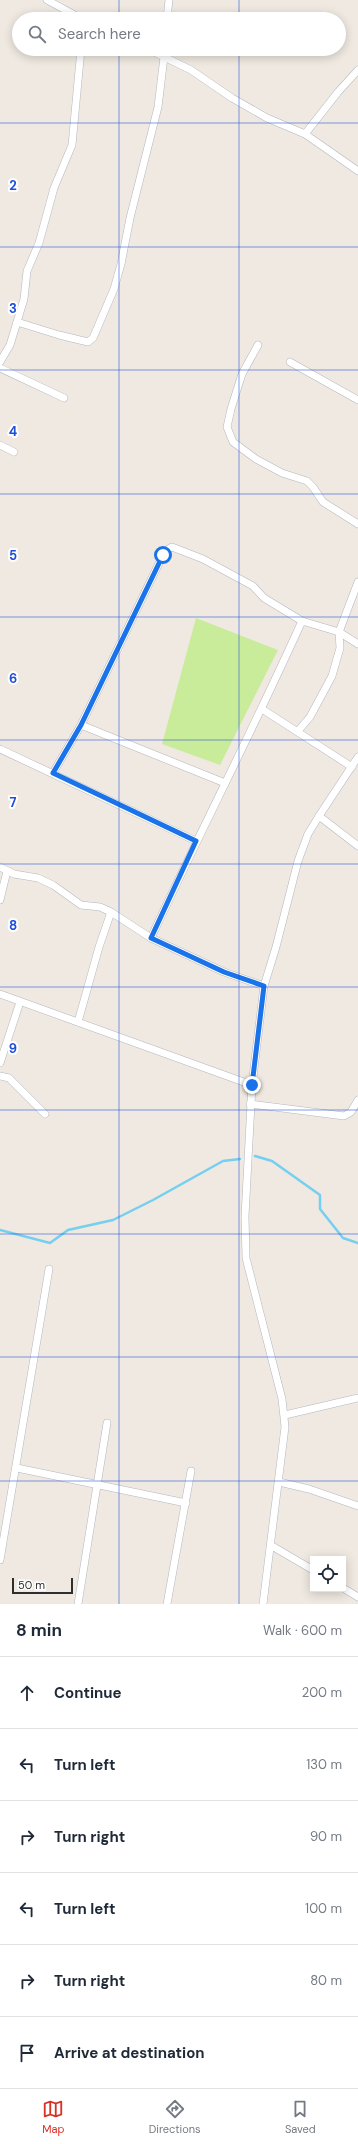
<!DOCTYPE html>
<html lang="en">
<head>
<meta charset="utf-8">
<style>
  body { margin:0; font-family:"DM Sans",sans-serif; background:#f6f6f7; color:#1f2937 }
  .controls { position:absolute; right:12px; bottom:12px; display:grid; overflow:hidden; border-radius:0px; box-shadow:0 2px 10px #0003 }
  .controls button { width:36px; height:36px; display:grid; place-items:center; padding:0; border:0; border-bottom:1px solid #e0e1e3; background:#fff; color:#1f2937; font:20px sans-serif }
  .scale { position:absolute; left:12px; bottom:10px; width:61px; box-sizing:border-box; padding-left:4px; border:2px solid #2e2e2e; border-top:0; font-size:11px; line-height:14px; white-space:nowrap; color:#2e2e2e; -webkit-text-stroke:3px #fff; paint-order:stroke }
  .stop { position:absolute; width:12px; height:12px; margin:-9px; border:3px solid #1a73e8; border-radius:50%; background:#fff }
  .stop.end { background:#1a73e8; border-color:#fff; box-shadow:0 1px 4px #0008 }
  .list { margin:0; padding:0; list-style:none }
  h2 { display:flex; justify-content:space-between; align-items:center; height:52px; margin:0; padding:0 16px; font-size:17px }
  h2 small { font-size:13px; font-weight:400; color:#747a83 }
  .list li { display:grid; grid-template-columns:26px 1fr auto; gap:12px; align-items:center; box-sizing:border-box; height:72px; padding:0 16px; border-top:1px solid #e0e1e3 }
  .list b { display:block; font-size:15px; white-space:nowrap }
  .list em { font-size:13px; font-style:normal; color:#747a83 }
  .icon { flex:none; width:22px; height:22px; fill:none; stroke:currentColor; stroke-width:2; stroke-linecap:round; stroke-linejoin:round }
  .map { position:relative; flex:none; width:358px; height:1604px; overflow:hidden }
  .search { position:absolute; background:#fff; box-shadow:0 2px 10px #0003; left:12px; right:12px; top:12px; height:44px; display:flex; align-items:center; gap:10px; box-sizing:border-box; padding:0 14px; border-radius:22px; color:#747a83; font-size:15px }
  .sheet { height:484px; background:#fff }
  nav { display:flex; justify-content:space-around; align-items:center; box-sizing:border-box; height:56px; border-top:1px solid #e0e1e3; background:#fff; font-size:11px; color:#747a83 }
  nav a { display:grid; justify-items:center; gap:2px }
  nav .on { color:#d93025 }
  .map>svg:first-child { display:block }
</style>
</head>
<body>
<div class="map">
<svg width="358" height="1604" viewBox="0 0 358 1604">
  <rect width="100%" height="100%" fill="#efe9e1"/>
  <!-- pitch -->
  <path fill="#c9ec9a" d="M196,618L278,650L220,765L162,744Z"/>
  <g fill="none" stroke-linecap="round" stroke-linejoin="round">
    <!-- stream -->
    <g stroke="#75cff0" stroke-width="2.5">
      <path d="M255,1156L272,1161L320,1195V1209L343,1238L358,1243"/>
      <path d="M0,1230L50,1243L68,1230L113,1220L153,1200L223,1161L240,1159"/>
    </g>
    <!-- street casing -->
    <g stroke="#b4b7c1" stroke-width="8">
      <g id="street">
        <path d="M47,0L82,19"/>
        <path d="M167,19L169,0"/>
        <path d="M154,52L191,70L232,98L267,118L305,134L358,171"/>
        <path d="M305,134L338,92L358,70"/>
        <path d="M17,322L24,299L27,271L39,243L54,188L72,145L81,49"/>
        <path d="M258,345L242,374L231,409L227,427L233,442L256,459L282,473L307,481L313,487L323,502L358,524"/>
        <path d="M0,362L10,345L17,322L59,335L88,342L93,338L114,289L121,264L130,218L158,107L164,57"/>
        <path d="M290,362L358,400"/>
        <path d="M0,368L64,398"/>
        <path d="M0,445L14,452"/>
        <path d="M262,709L352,767"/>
        <path d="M81,725L225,783"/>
        <path d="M298,731L310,717L332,676L340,648L339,632L358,582"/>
        <path d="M0,749L196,841"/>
        <path d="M53,773L81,725L163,555L167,550L172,547L203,559L253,586L264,598L302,621L339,632L358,644"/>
        <path d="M319,816L358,846"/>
        <path d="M0,867L14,874L38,878L53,885L81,905L100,907L111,912L151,938L224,972L264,986"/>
        <path d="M0,900L7,871"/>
        <path d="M151,938C200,832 254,728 302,621"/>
        <path d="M0,994L252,1085"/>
        <path d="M78,1022L99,947L111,912"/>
        <path d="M0,1063L20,1002"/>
        <path d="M0,1076L9,1078L45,1114"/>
        <path d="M250,1104L344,1116L351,1112L358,1100"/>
        <path d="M285,1415L358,1398"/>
        <path d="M17,1468L186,1503"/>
        <path d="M279,1482L309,1489L358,1506"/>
        <path d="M272,1546L313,1570"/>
        <path d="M0,1560L49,1269"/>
        <path d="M343,1588L358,1597"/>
        <path d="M78,1604L107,1423"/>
        <path d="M167,1604L191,1471"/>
        <path d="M263,1604L285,1427L282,1399L246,1258L245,1216L252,1085L264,986L276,947L298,861L308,834L319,816L358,757"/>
      </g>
    </g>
    <!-- street -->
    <use href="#street" stroke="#fff" stroke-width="7"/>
  </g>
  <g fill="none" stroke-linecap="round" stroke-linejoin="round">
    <!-- route -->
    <path stroke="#1a73e8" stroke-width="5" d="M163,555L81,725L53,773L196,841L151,938L224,972L264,986L252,1085"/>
  </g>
  <!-- grid -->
  <path fill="none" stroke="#1d4ed8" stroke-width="1" stroke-opacity="0.55" d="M119,0V19M239,0V19M119,49V1604M239,49V1604M0,123H358M0,247H358M0,370H358M0,494H358M0,617H358M0,740H358M0,864H358M0,987H358M0,1110H358M0,1234H358M0,1357H358M0,1481H358"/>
  <g font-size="13" text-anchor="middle" font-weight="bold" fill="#1d4ed8" stroke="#fff" stroke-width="4" stroke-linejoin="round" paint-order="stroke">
    <text x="13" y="190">2</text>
    <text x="13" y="313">3</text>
    <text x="13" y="436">4</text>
    <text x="13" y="560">5</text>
    <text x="13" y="683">6</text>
    <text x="13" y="807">7</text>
    <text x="13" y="930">8</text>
    <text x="13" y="1053">9</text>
  </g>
</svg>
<div class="controls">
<button><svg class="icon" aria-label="locate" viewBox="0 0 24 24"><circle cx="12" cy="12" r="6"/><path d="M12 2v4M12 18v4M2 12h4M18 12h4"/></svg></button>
</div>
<div class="scale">50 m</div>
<div class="stop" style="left:163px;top:555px"></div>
<div class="stop end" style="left:252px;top:1085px"></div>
<div class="search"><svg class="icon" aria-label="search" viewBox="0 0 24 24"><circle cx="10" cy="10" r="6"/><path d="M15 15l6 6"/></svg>Search here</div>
</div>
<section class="sheet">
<h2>8 min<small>Walk · 600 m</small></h2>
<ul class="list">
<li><svg class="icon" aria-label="ahead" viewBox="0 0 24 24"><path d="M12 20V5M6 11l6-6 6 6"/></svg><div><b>Continue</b></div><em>200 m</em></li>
<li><svg class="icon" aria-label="left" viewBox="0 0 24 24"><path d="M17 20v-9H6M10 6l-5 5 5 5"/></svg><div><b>Turn left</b></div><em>130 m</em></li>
<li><svg class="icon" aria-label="right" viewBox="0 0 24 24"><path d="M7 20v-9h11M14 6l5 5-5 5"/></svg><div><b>Turn right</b></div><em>90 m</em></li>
<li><svg class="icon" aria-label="left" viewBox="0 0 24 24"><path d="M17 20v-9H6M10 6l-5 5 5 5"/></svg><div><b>Turn left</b></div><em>100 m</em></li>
<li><svg class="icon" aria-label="right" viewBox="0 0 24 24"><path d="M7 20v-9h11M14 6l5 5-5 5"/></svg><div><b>Turn right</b></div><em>80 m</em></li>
<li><svg class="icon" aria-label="arrive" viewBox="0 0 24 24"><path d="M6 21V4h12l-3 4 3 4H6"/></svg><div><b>Arrive at destination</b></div></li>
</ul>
</section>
<nav>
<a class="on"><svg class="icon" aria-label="map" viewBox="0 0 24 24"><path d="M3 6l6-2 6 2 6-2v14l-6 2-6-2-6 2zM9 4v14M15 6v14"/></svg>Map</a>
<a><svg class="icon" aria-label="directions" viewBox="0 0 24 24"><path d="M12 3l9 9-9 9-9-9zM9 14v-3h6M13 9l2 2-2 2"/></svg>Directions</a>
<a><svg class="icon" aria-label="saved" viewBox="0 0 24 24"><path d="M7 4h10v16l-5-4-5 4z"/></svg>Saved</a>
</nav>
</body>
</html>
